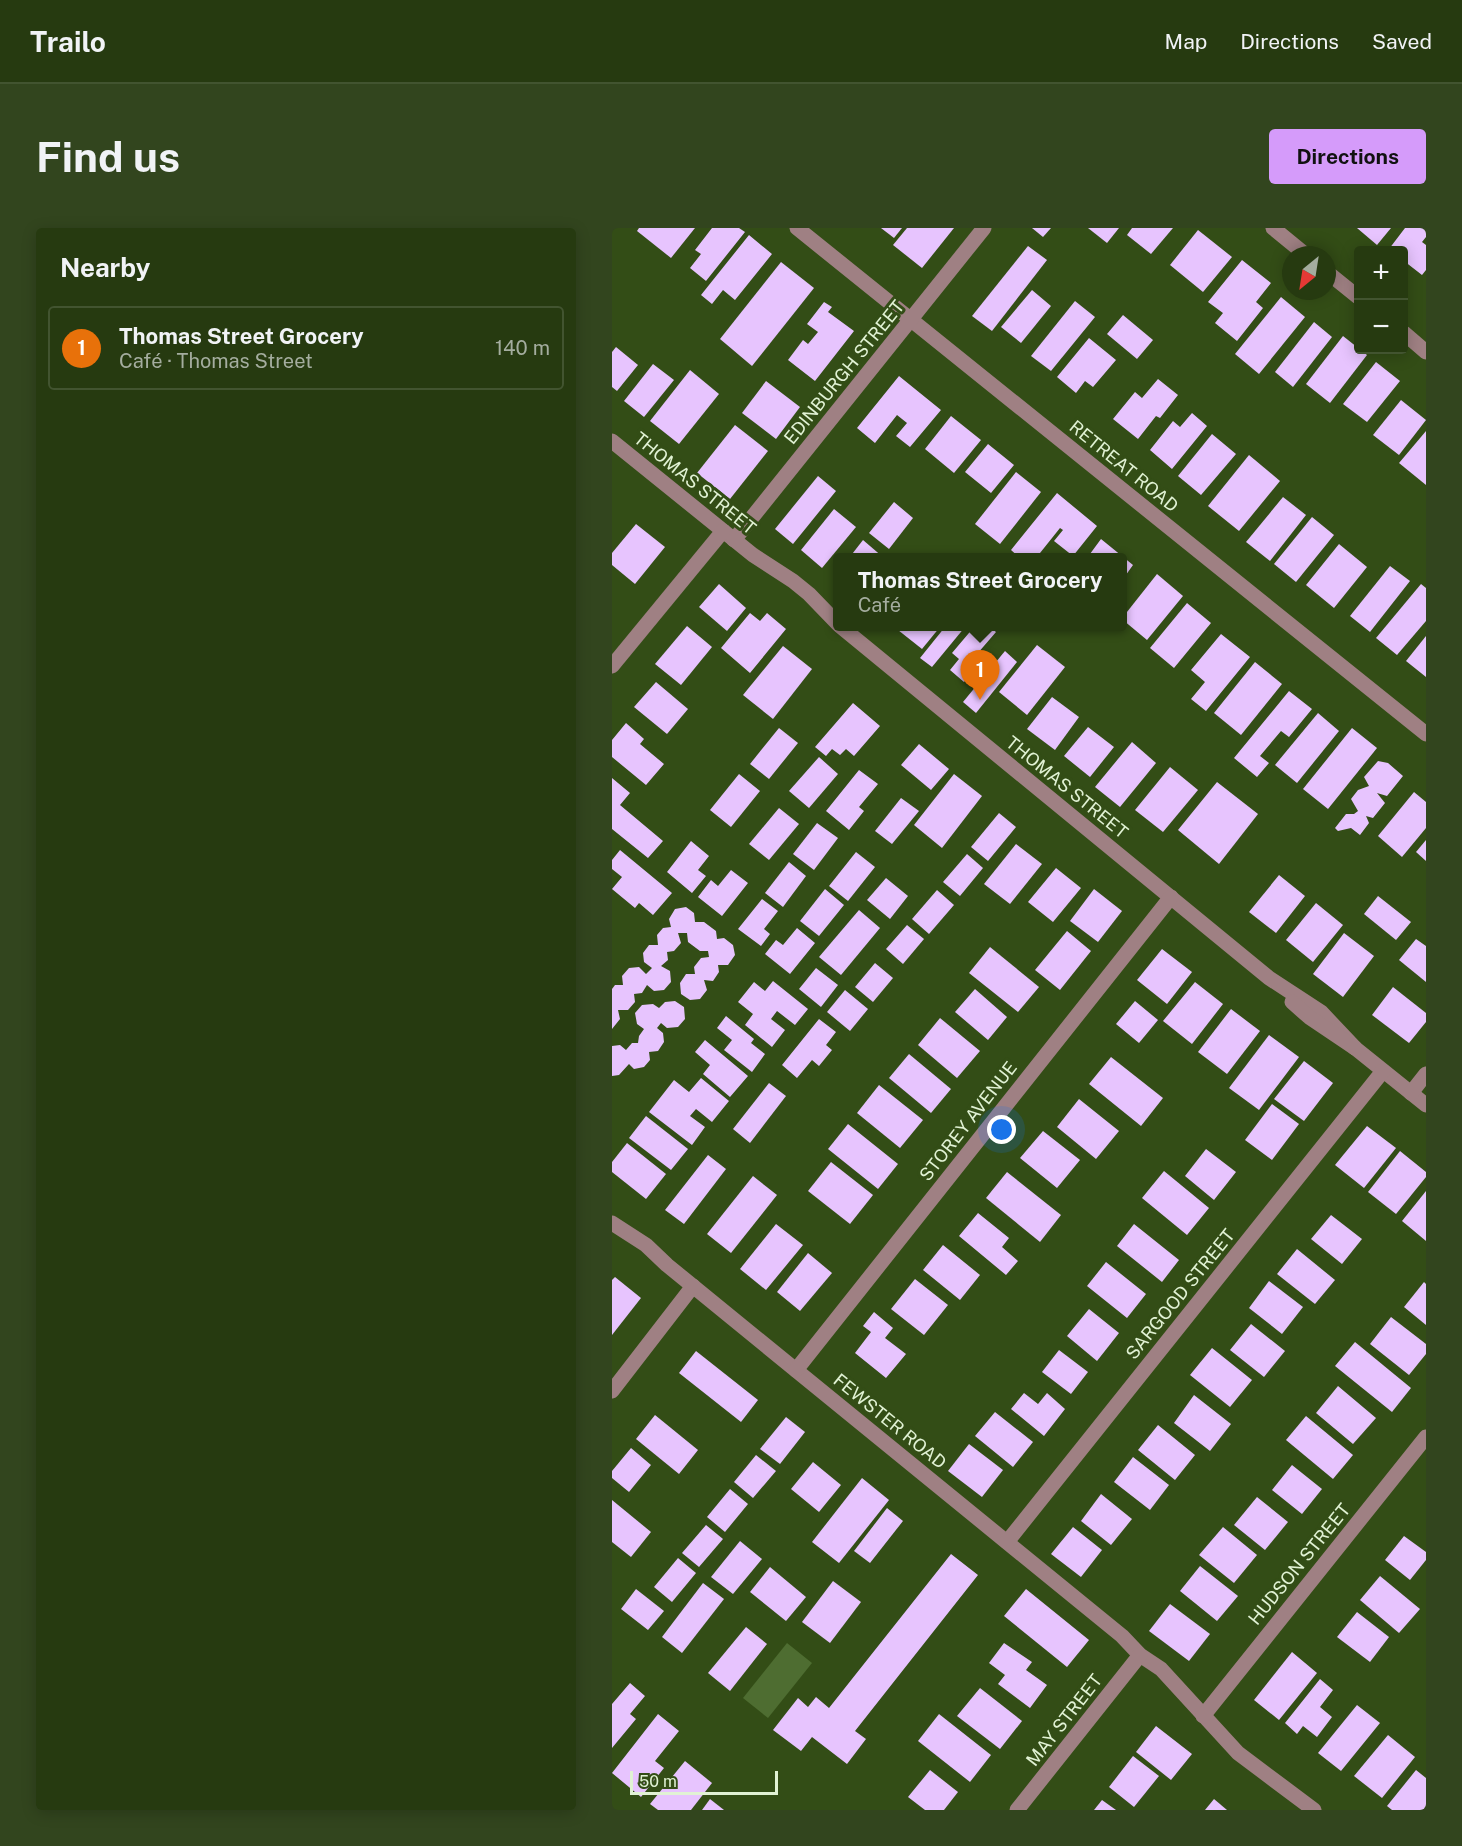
<!DOCTYPE html>
<html lang="en">
<head>
<meta charset="utf-8">
<style>
  body { margin:0; font-family:"Public Sans",sans-serif; background:#32451e; color:#f1f3f6 }
  .controls { position:absolute; right:18px; top:18px; display:grid; overflow:hidden; border-radius:6px; box-shadow:0 3px 15px #0003 }
  .controls button { width:54px; height:54px; display:grid; place-items:center; padding:0; border:0; border-bottom:2px solid #425430; background:#263a10; color:#f1f3f6; font:30px sans-serif }
  .compass { position:absolute; left:670px; top:18px; width:54px; height:54px; border-radius:50%; background:#263a10; box-shadow:0 3px 15px #0003; rotate:210deg }
  .scale { position:absolute; left:18px; bottom:15px; width:148px; box-sizing:border-box; padding-left:6px; border:3px solid #e1f2d4; border-top:0; font-size:16px; line-height:21px; white-space:nowrap; color:#e1f2d4; -webkit-text-stroke:4px #334d16; paint-order:stroke }
  .you { position:absolute; left:390px; top:902px; width:21px; height:21px; margin:-15px; border:4px solid #fff; border-radius:50%; background:#1a73e8; box-shadow:0 0 0 9px #1a73e833 }
  .badge { display:grid; place-items:center; width:39px; height:39px; border-radius:50%; background:#d59bfa; color:#fff; font-size:20px; font-weight:700 }
  .pin { position:absolute; translate:-50% -50px; filter:drop-shadow(0 2px 3px #0008) }
  .pin::after { content:''; position:absolute; top:32px; width:21px; height:18px; background:inherit; clip-path:polygon(0 0,100% 0,50% 100%) }
  .popup { position:absolute; left:221px; top:325px; width:294px; height:78px; box-sizing:border-box; display:grid; place-content:center; border-radius:6px; background:#263a10; filter:drop-shadow(0 2px 4px #0005); font-size:20px; white-space:nowrap; color:#a4ad9f }
  .popup b { font-size:22px; color:#f1f3f6 }
  .popup::after { content:''; position:absolute; left:50%; top:100%; margin-left:-12px; border:12px solid transparent; border-top-color:#263a10 }
  .list { margin:0; padding:0; list-style:none }
  h2 { display:flex; justify-content:space-between; align-items:center; height:78px; margin:0; padding:0 24px; font-size:26px }
  h2 small { font-size:20px; font-weight:400; color:#a4ad9f }
  .list li { display:grid; grid-template-columns:39px 1fr auto; gap:18px; align-items:center; box-sizing:border-box; height:84px; margin:0 12px 12px; padding:0 12px; border:2px solid #425430; border-radius:6px }
  .list b { display:block; font-size:22px; white-space:nowrap }
  .list p { margin:0; font-size:20px; white-space:nowrap; color:#a4ad9f }
  .list em { font-size:20px; font-style:normal; color:#a4ad9f }
  .map { position:relative; flex:none; width:814px; height:1582px; overflow:hidden; border-radius:6px }
  header { display:flex; align-items:center; gap:36px; box-sizing:border-box; height:84px; padding:0 30px; background:#263a10; border-bottom:2px solid #425430 }
  header strong { font-size:28px }
  nav { display:flex; gap:33px; margin-inline-start:auto; font-size:21px }
  .intro { display:flex; align-items:center; justify-content:space-between; box-sizing:border-box; height:144px; padding:0 36px }
  h1 { margin:0; font-size:42px }
  .button { padding:15px 27px; border-radius:6px; background:#d59bfa; color:#111; font-size:21px; font-weight:700 }
  main { display:flex; gap:36px; padding:0 36px }
  aside { flex:1; background:#263a10; border-radius:6px; box-shadow:0 3px 15px #0003 }
  .map>svg:first-child { display:block }
</style>
</head>
<body>
<header>
<strong>Trailo</strong>
<nav><a>Map</a><a>Directions</a><a>Saved</a></nav>
</header>
<div class="intro"><h1>Find us</h1><a class="button">Directions</a></div>
<main>
<aside>
<h2>Nearby<small></small></h2>
<ul class="list">
<li><span class="badge" style="background:#e8710a">1</span><div><b>Thomas Street Grocery</b><p>Café · Thomas Street</p></div><em>140 m</em></li>
</ul>
</aside>
<div class="map">
<svg width="814" height="1582" viewBox="0 0 814 1582">
  <rect width="100%" height="100%" fill="#334d16"/>
  <!-- green -->
  <path fill="#4e6d31" d="M175,1415L200,1435L156,1490L131,1470Z"/>
  <!-- building -->
  <g fill="#e7c4fe">
    <path d="M27,0H83L59,30L25,3Z"/>
    <path d="M100,0H127L133,4L94,53L78,40L89,26L83,22Z"/>
    <path d="M269,0H290L282,10Z"/>
    <path d="M295,0H342L310,40L281,17Z"/>
    <path d="M420,0H439L431,9Z"/>
    <path d="M476,0H507L495,15Z"/>
    <path d="M520,0H561L539,26L515,7Z"/>
    <path d="M745,0H779L765,17Z"/>
    <path d="M793,0H814V9L810,14L814,17V42L810,47L792,33V22H779L777,21Z"/>
    <path d="M586,2L620,29L591,64L558,37Z"/>
    <path d="M137,7L160,26L123,72L111,62L100,76L89,67Z"/>
    <path d="M416,18L435,32L380,103L360,88Z"/>
    <path d="M630,32L659,55L644,74L651,80L625,113L603,95L611,85L596,74Z"/>
    <path d="M169,34L202,60L140,138L108,111Z"/>
    <path d="M420,62L439,78L409,115L389,99Z"/>
    <path d="M669,69L693,89L647,146L623,126Z"/>
    <path d="M463,73L483,89L439,143L419,128Z"/>
    <path d="M212,74L220,79L216,84L242,103L203,153L176,132L191,112L196,116L206,104L195,96Z"/>
    <path d="M511,87L541,112L525,131L495,106Z"/>
    <path d="M702,94L720,109L681,159L663,144Z"/>
    <path d="M731,108L755,127L718,175L694,156Z"/>
    <path d="M477,110L504,132L481,159L473,153L464,165L445,149Z"/>
    <path d="M4,119L26,137L5,163L0,159V124Z"/>
    <path d="M764,134L788,153L755,194L731,176Z"/>
    <path d="M41,136L62,152L32,189L12,173Z"/>
    <path d="M78,142L107,166L67,216L38,193Z"/>
    <path d="M287,148L329,182L298,219L284,208L295,195L285,187L263,215L245,200Z"/>
    <path d="M546,151L566,167L548,190L544,188L526,211L501,191L523,164L530,170Z"/>
    <path d="M154,153L188,179L164,211L130,185Z"/>
    <path d="M789,172L814,192L787,227L761,207Z"/>
    <path d="M580,185L595,198L560,241L538,222L561,193L568,199Z"/>
    <path d="M339,188L369,212L342,245L313,221Z"/>
    <path d="M123,197L156,223L118,271L85,245Z"/>
    <path d="M814,203V257L787,235Z"/>
    <path d="M600,206L624,226L589,267L566,248Z"/>
    <path d="M376,216L402,237L379,265L353,244Z"/>
    <path d="M637,227L668,253L627,303L596,278Z"/>
    <path d="M404,244L429,264L388,316L363,296Z"/>
    <path d="M206,248L224,263L181,316L163,301Z"/>
    <path d="M445,265L485,298L461,328L442,313L451,302L448,300L424,330H408L399,322Z"/>
    <path d="M671,269L694,287L658,333L634,314Z"/>
    <path d="M282,274L301,290L277,321L257,305Z"/>
    <path d="M222,281L244,299L210,340L189,322Z"/>
    <path d="M700,289L722,307L684,354L662,336Z"/>
    <path d="M24,296L53,319L23,356L0,337V325Z"/>
    <path d="M489,311L521,337L511,351V330H475Z"/>
    <path d="M251,312L272,330H237Z"/>
    <path d="M727,316L755,339L722,380L694,357Z"/>
    <path d="M778,338L798,353L758,404L738,388Z"/>
    <path d="M545,346L571,368L535,412L511,392V389Z"/>
    <path d="M107,356L134,380L115,403L87,379Z"/>
    <path d="M809,356L814,360V393L785,427L764,410Z"/>
    <path d="M575,375L599,395L562,440L538,420Z"/>
    <path d="M138,385L148,393L155,385L174,401L138,445L109,420Z"/>
    <path d="M75,398L100,419L69,457L43,436Z"/>
    <path d="M288,399H328L310,421L286,402Z"/>
    <path d="M333,399H353L320,439L308,430Z"/>
    <path d="M362,399H378L384,404L359,433L366,438L352,454L338,442L347,431L340,425Z"/>
    <path d="M609,406L638,429L594,483L579,471L593,454L579,442Z"/>
    <path d="M814,408V449L794,433Z"/>
    <path d="M425,417L453,439L415,487L387,464Z"/>
    <path d="M171,418L200,441L161,491L131,467Z"/>
    <path d="M393,423L405,434L364,485L351,474Z"/>
    <path d="M643,434L670,456L629,507L602,485Z"/>
    <path d="M44,454L76,481L55,506L22,479Z"/>
    <path d="M677,463L700,481L677,509L669,503L648,528L657,535L645,549L622,530Z"/>
    <path d="M440,469L467,489L443,522L415,501Z"/>
    <path d="M241,475L268,498L242,528L234,521L228,527L220,521L214,528L203,519Z"/>
    <path d="M706,485L727,503L685,555L663,537Z"/>
    <path d="M14,495L32,511L28,516L52,536L34,557L0,529V512Z"/>
    <path d="M476,499L502,519L478,549L452,528Z"/>
    <path d="M167,500L186,515L157,551L138,536Z"/>
    <path d="M740,500L765,520L716,581L691,561Z"/>
    <path d="M520,514L544,535L508,579L483,559Z"/>
    <path d="M307,516L337,541L319,562L289,537Z"/>
    <path d="M207,529L226,546L197,580L177,563Z"/>
    <path d="M766,533L776,535L791,548L775,568L765,565L773,575L761,590L754,588L757,595L748,607L739,600L726,603L723,600L734,586H742L746,583L739,571L746,562L757,558L752,549Z"/>
    <path d="M558,539L586,562L551,604L523,582Z"/>
    <path d="M247,542L266,556L247,579L252,583L237,602L214,583Z"/>
    <path d="M127,546L148,563L119,599L98,582Z"/>
    <path d="M342,546L370,568L330,620L302,597Z"/>
    <path d="M0,550L18,565L8,577L51,613L36,630L0,601Z"/>
    <path d="M605,554L646,586L607,636L566,602Z"/>
    <path d="M802,564L814,574V600L790,629L766,608Z"/>
    <path d="M289,570L307,583L280,616L263,603Z"/>
    <path d="M167,580L187,596L157,632L137,616Z"/>
    <path d="M387,585L404,599L376,633L359,619Z"/>
    <path d="M205,595L226,610L202,642L181,626Z"/>
    <path d="M814,612V633L804,624Z"/>
    <path d="M79,613L97,628L86,642L94,648L80,665L55,644Z"/>
    <path d="M404,616L430,636L398,676L372,656Z"/>
    <path d="M8,622L60,665L41,687L27,675L23,680L0,661L10,649L0,641V632Z"/>
    <path d="M244,624L263,639L236,673L217,658Z"/>
    <path d="M355,626L371,640L348,668L331,654Z"/>
    <path d="M177,634L194,648L171,679L153,665Z"/>
    <path d="M444,640L469,660L441,694L416,674Z"/>
    <path d="M119,642L136,655L110,688L86,669L99,652L106,658Z"/>
    <path d="M667,647L693,668L664,705L637,684Z"/>
    <path d="M274,650L296,668L278,691L255,672Z"/>
    <path d="M213,661L232,677L207,708L188,693Z"/>
    <path d="M482,661L510,683L486,714L458,693Z"/>
    <path d="M325,662L342,677L317,706L300,691Z"/>
    <path d="M766,668L799,694L784,712L752,686Z"/>
    <path d="M150,671L166,683L152,701L158,706L149,718L126,701Z"/>
    <path d="M704,675L731,697L701,734L674,712Z"/>
    <path d="M74,679L82,685L83,694H92L104,703L105,711L112,710L121,717L123,727L116,737H106L107,744L101,753L92,752L95,762L88,771L78,772L69,766L68,755L74,746H83L82,739L89,730L97,729L96,723H88L76,714L75,705H66L69,715L62,723L55,724L56,732L49,738L58,743L59,754L52,762L42,763L35,757L30,765L22,766L23,774L16,782H6L8,791L0,801V761L3,757H11L10,748L17,740L27,739L34,746L40,740L32,734L31,725L37,717H46L45,707L51,700L59,699L57,691L63,681Z"/>
    <path d="M247,682L268,700L229,747L207,729Z"/>
    <path d="M295,697L312,711L291,736L274,721Z"/>
    <path d="M185,700L203,715L178,746L153,726L164,712L171,717Z"/>
    <path d="M455,703L479,723L448,762L423,742Z"/>
    <path d="M732,705L762,728L731,769L701,746Z"/>
    <path d="M804,711L814,718V754L787,732Z"/>
    <path d="M378,719L427,759L406,784L357,745Z"/>
    <path d="M550,721L580,744L555,776L525,752Z"/>
    <path d="M263,735L281,750L261,774L243,759Z"/>
    <path d="M204,740L226,757L209,779L187,761Z"/>
    <path d="M161,753L196,781L183,797L165,783L159,791L173,802L160,819L133,797L141,786L126,774L142,754L153,763Z"/>
    <path d="M583,754L611,776L580,816L551,793Z"/>
    <path d="M781,759L814,785V794L797,815L760,787Z"/>
    <path d="M363,761L395,789L376,812L343,784Z"/>
    <path d="M233,762L256,781L238,803L215,784Z"/>
    <path d="M63,773L72,779L73,791L66,799L55,800L49,795L45,800L51,805L52,814L46,823L37,824L38,832L32,839L22,841L17,836L7,847L0,848V818L8,817L14,822L20,815H26L27,808L32,801L25,796L23,785L30,777L41,776L47,780L53,774Z"/>
    <path d="M523,773L546,792L527,815L504,796Z"/>
    <path d="M619,781L648,803L615,846L586,824Z"/>
    <path d="M114,788L142,811L139,815L153,826L140,844L112,822L120,812L105,800Z"/>
    <path d="M328,790L368,823L345,850L306,817Z"/>
    <path d="M207,791L224,804L214,817L220,822L207,838L200,832L185,850L170,837Z"/>
    <path d="M657,807L687,829L647,882L617,860Z"/>
    <path d="M93,812L136,848L118,869L91,846L98,837L83,824Z"/>
    <path d="M297,826L339,861L319,885L277,850Z"/>
    <path d="M499,829L551,870L529,898L477,856Z"/>
    <path d="M692,833L721,855L692,893L662,871Z"/>
    <path d="M89,850L117,873L100,894L84,881L78,888L93,899L80,917L37,884L62,852L77,864Z"/>
    <path d="M157,855L174,868L138,915L121,901Z"/>
    <path d="M267,857L311,892L288,920L245,885Z"/>
    <path d="M467,871L507,903L484,931L445,899Z"/>
    <path d="M660,876L687,896L660,932L633,912Z"/>
    <path d="M34,888L76,921L59,942L17,910Z"/>
    <path d="M236,896L286,936L266,961L216,921Z"/>
    <path d="M755,898L784,920L752,960L723,937Z"/>
    <path d="M431,903L468,932L445,960L408,930Z"/>
    <path d="M15,915L54,946L34,971L0,944V934Z"/>
    <path d="M594,921L624,944L602,972L573,948Z"/>
    <path d="M788,923L814,944V949L784,986L756,964Z"/>
    <path d="M96,927L114,941L72,996L53,982Z"/>
    <path d="M219,934L261,967L238,996L196,963Z"/>
    <path d="M552,943L597,980L575,1007L530,970Z"/>
    <path d="M395,944L449,987L428,1014L374,970Z"/>
    <path d="M141,948L165,967L119,1025L95,1006Z"/>
    <path d="M814,963V1013L790,993Z"/>
    <path d="M366,985L397,1010L390,1019L406,1033L394,1047L347,1008Z"/>
    <path d="M719,987L750,1011L730,1036L699,1011Z"/>
    <path d="M164,996L191,1017L154,1062L128,1041Z"/>
    <path d="M522,996L567,1032L550,1054L505,1018Z"/>
    <path d="M331,1017L368,1047L348,1072L311,1042Z"/>
    <path d="M685,1021L723,1052L703,1076L665,1046Z"/>
    <path d="M196,1025L220,1045L188,1083L165,1064Z"/>
    <path d="M494,1034L534,1066L515,1090L475,1058Z"/>
    <path d="M3,1049L29,1070L0,1107V1052Z"/>
    <path d="M303,1051L336,1077L312,1107L279,1081Z"/>
    <path d="M657,1053L691,1079L670,1106L637,1080Z"/>
    <path d="M812,1054L814,1056V1097L792,1079Z"/>
    <path d="M477,1081L507,1105L485,1133L455,1108Z"/>
    <path d="M262,1084L281,1100L273,1110L294,1126L274,1150L243,1125L259,1104L251,1098Z"/>
    <path d="M779,1089L814,1116V1126L797,1147L758,1116Z"/>
    <path d="M639,1096L673,1123L652,1149L618,1122Z"/>
    <path d="M743,1114L799,1160L780,1184L723,1138Z"/>
    <path d="M600,1120L640,1152L618,1179L578,1147Z"/>
    <path d="M447,1122L476,1144L459,1166L430,1144Z"/>
    <path d="M84,1123L146,1172L129,1194L67,1145Z"/>
    <path d="M726,1158L764,1190L741,1216L704,1185Z"/>
    <path d="M412,1165L426,1176L435,1165L453,1181L432,1208L399,1181Z"/>
    <path d="M582,1167L619,1196L598,1223L562,1195Z"/>
    <path d="M383,1184L421,1214L401,1239L363,1208Z"/>
    <path d="M43,1187L86,1222L67,1246L24,1211Z"/>
    <path d="M694,1188L741,1227L721,1251L674,1212Z"/>
    <path d="M174,1189L193,1204L168,1236L148,1221Z"/>
    <path d="M546,1197L583,1227L563,1252L526,1222Z"/>
    <path d="M357,1216L391,1242L370,1269L336,1243Z"/>
    <path d="M19,1220L39,1237L17,1264L0,1250V1243Z"/>
    <path d="M144,1227L164,1243L141,1270L122,1254Z"/>
    <path d="M521,1229L557,1257L538,1282L502,1254Z"/>
    <path d="M201,1234L229,1257L207,1284L179,1261Z"/>
    <path d="M680,1237L710,1261L690,1286L660,1262Z"/>
    <path d="M250,1250L277,1272L227,1335L200,1314Z"/>
    <path d="M118,1261L136,1276L113,1304L95,1289Z"/>
    <path d="M489,1266L520,1291L499,1317L469,1293Z"/>
    <path d="M645,1269L676,1294L653,1322L622,1297Z"/>
    <path d="M0,1272L39,1304L19,1329L0,1314Z"/>
    <path d="M275,1280L291,1293L258,1335L242,1323Z"/>
    <path d="M94,1297L111,1311L87,1339L70,1325Z"/>
    <path d="M461,1299L490,1322L469,1349L439,1326Z"/>
    <path d="M611,1299L645,1327L622,1355L587,1327Z"/>
    <path d="M792,1308L814,1324V1332L798,1352L773,1332Z"/>
    <path d="M128,1313L150,1331L121,1366L99,1349Z"/>
    <path d="M339,1326L366,1347L243,1503L254,1511L235,1536L200,1509L189,1523L161,1502L186,1470L196,1479L204,1469L217,1480Z"/>
    <path d="M66,1330L84,1345L60,1374L42,1359Z"/>
    <path d="M588,1338L626,1368L605,1393L568,1363Z"/>
    <path d="M158,1339L194,1369L174,1393L138,1364Z"/>
    <path d="M768,1348L808,1381L787,1405L748,1372Z"/>
    <path d="M221,1353L249,1374L218,1415L190,1394Z"/>
    <path d="M91,1355L112,1371L70,1425L50,1409Z"/>
    <path d="M24,1361L52,1383L36,1402L9,1381Z"/>
    <path d="M414,1361L477,1412L455,1439L392,1388Z"/>
    <path d="M558,1376L598,1406L577,1433L537,1403Z"/>
    <path d="M745,1384L777,1409L758,1434L725,1409Z"/>
    <path d="M134,1399L155,1416L118,1463L96,1445Z"/>
    <path d="M392,1415L420,1434L414,1442L435,1457L418,1480L386,1456L393,1447L377,1435Z"/>
    <path d="M680,1424L705,1445L667,1492L642,1472Z"/>
    <path d="M708,1451L721,1462L708,1479L720,1489L705,1509L691,1498L685,1506L673,1495Z"/>
    <path d="M18,1455L33,1468L18,1486L24,1491L0,1520V1476Z"/>
    <path d="M368,1460L410,1493L388,1521L345,1488Z"/>
    <path d="M745,1477L768,1495L729,1543L706,1525Z"/>
    <path d="M46,1486L67,1503L43,1533L52,1540L29,1569L0,1545Z"/>
    <path d="M327,1486L379,1527L358,1554L306,1513Z"/>
    <path d="M544,1498L580,1526L559,1552L524,1524Z"/>
    <path d="M776,1507L803,1529L770,1570L742,1548Z"/>
    <path d="M521,1528L547,1548L522,1579L497,1559Z"/>
    <path d="M73,1533L100,1555L79,1582H46L38,1576Z"/>
    <path d="M318,1542L346,1564L332,1582H313L296,1569Z"/>
    <path d="M804,1542L814,1550V1582H780L775,1578Z"/>
    <path d="M98,1571L112,1582H90Z"/>
    <path d="M602,1571L615,1582H593Z"/>
    <path d="M490,1572L504,1582H482Z"/>
  </g>
  <g fill="none" stroke-linecap="round" stroke-linejoin="round">
    <!-- minor -->
    <g stroke="#9f8083" stroke-width="15">
      <path d="M185,0L814,506"/>
      <path d="M661,0L694,27"/>
      <path d="M715,44L746,69"/>
      <path d="M792,105L814,124"/>
      <path d="M0,213L141,327L181,353L197,366L226,396"/>
      <path d="M122,312L372,0"/>
      <path d="M228,398L657,750L709,784L743,820"/>
      <path d="M0,438L111,303"/>
      <path d="M680,774L697,789L743,820L814,877"/>
      <path d="M799,865L814,846"/>
      <path d="M0,995L34,1017L55,1037L510,1408L528,1427L549,1441L626,1525L702,1582"/>
      <path d="M184,1142L559,669"/>
      <path d="M0,1163L81,1058"/>
      <path d="M395,1314L771,843"/>
      <path d="M591,1488L814,1209"/>
      <path d="M405,1582L528,1427"/>
    </g>
  </g>
  <g text-anchor="middle" dominant-baseline="central" stroke-width="6" stroke-linejoin="round" paint-order="stroke">
    <!-- street labels -->
    <g font-size="18" fill="#e1f2d4" stroke="#334d16">
      <text transform="translate(232 144) rotate(-51)">EDINBURGH STREET</text>
      <text transform="translate(512 238) rotate(39)">RETREAT ROAD</text>
      <text transform="translate(83 255) rotate(39)">THOMAS STREET</text>
      <text transform="translate(455 559) rotate(39)">THOMAS STREET</text>
      <text transform="translate(356 893) rotate(-52)">STOREY AVENUE</text>
      <text transform="translate(568 1066) rotate(-51)">SARGOOD STREET</text>
      <text transform="translate(278 1193) rotate(39)">FEWSTER ROAD</text>
      <text transform="translate(687 1336) rotate(-51)">HUDSON STREET</text>
      <text transform="translate(452 1492) rotate(-52)">MAY STREET</text>
    </g>
  </g>
</svg>
<div class="controls">
<button>+</button>
<button>−</button>
</div>
<svg class="compass" viewBox="-18 -18 36 36"><path d="M0-13l5 13h-10z" fill="#e53935"/><path d="M0 13l5-13h-10z" fill="#a4ad9f"/></svg>
<div class="scale">50 m</div>
<div class="you"></div>
<div class="pin badge" style="left:368px;top:472px;background:#e8710a">1</div>
<div class="popup"><b>Thomas Street Grocery</b>Café</div>
</div>
</main>
</body>
</html>
